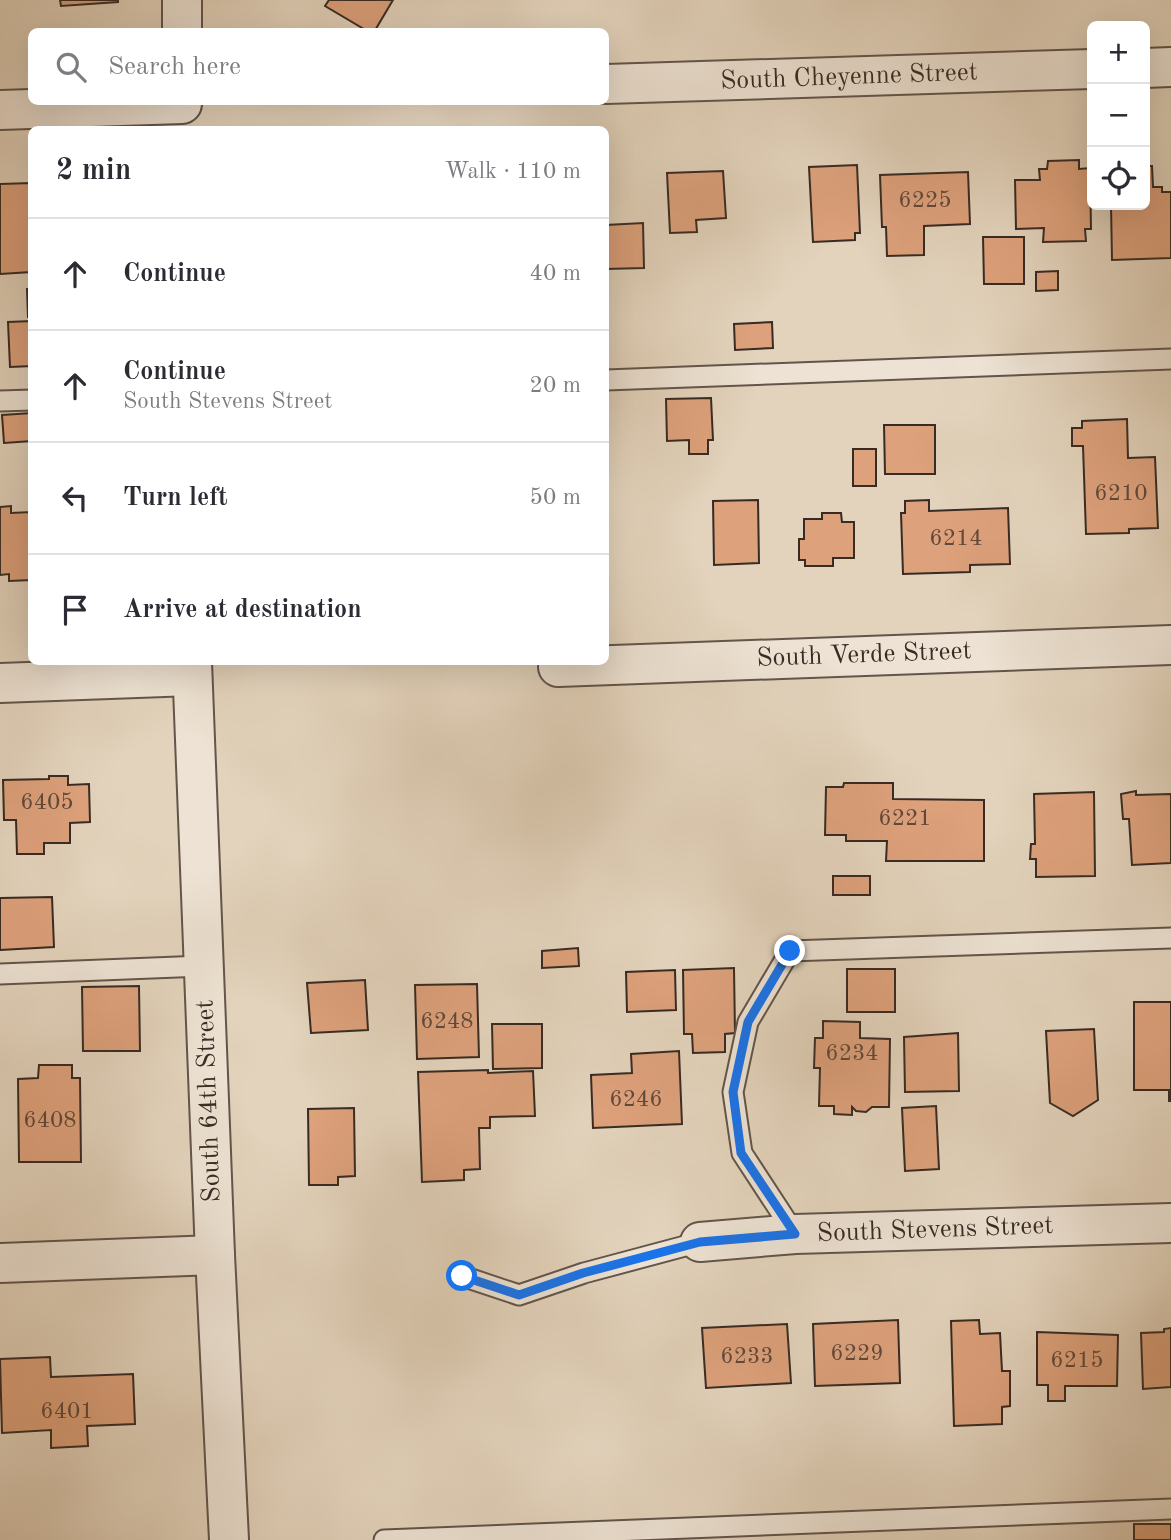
<!DOCTYPE html>
<html lang="en">
<head>
<meta charset="utf-8">
<style>
  body { margin:0; font-family:"Old Standard TT",serif; background:#f7f7f7; color:#2b2b33 }
  .controls { position:absolute; right:21px; top:21px; display:grid; overflow:hidden; border-radius:10px; box-shadow:0 7px 28px #0002 }
  .controls button { width:63px; height:63px; display:grid; place-items:center; padding:0; border:0; border-bottom:2px solid #e1e1e2; background:#fff; color:#2b2b33; font:35px sans-serif }
  .stop { position:absolute; width:21px; height:21px; margin:-16px; border:5px solid #1a73e8; border-radius:50%; background:#fff }
  .stop.end { background:#1a73e8; border-color:#fff; box-shadow:0 2px 7px #0008 }
  .list { margin:0; padding:0; list-style:none }
  h2 { display:flex; justify-content:space-between; align-items:center; height:91px; margin:0; padding:0 28px; font-size:30px }
  h2 small { font-size:23px; font-weight:400; color:#7c7c81 }
  .list li { display:grid; grid-template-columns:46px 1fr auto; gap:21px; align-items:center; box-sizing:border-box; height:112px; padding:0 28px; border-top:2px solid #e1e1e2 }
  .list b { display:block; font-size:26px; white-space:nowrap }
  .list p { margin:0; font-size:23px; white-space:nowrap; color:#7c7c81 }
  .list em { font-size:23px; font-style:normal; color:#7c7c81 }
  .icon { flex:none; width:38px; height:38px; fill:none; stroke:currentColor; stroke-width:2; stroke-linecap:round; stroke-linejoin:round }
  .map { position:relative; flex:none; width:1171px; height:1540px; overflow:hidden }
  .search { position:absolute; background:#fff; box-shadow:0 7px 28px #0002; left:28px; top:28px; width:581px; height:77px; display:flex; align-items:center; gap:18px; box-sizing:border-box; padding:0 24px; border-radius:10px; color:#7c7c81; font-size:26px }
  .panel { position:absolute; background:#fff; box-shadow:0 7px 28px #0002; left:28px; top:126px; width:581px; height:539px; border-radius:10px }
  .map>svg:first-child { display:block }
</style>
</head>
<body>
<div class="map">
<svg width="1171" height="1540" viewBox="0 0 1171 1540">
  <rect width="100%" height="100%" fill="#e3d3bc"/>
  <filter id="stains"><feTurbulence type="fractalNoise" baseFrequency=".00286" numOctaves="4"/><feColorMatrix values="0 0 0 0 .2 0 0 0 0 .09 0 0 0 0 .02 0 0 0 .5 -.17"/></filter>
  <radialGradient id="worn" r=".72"><stop offset=".6" stop-color="#630" stop-opacity="0"/><stop offset="1" stop-color="#630" stop-opacity=".3"/></radialGradient>
  <!-- building -->
  <g fill="#dda17b" stroke="#372b24" stroke-width="2">
    <path d="M60,0H118V2L61,6Z"/>
    <path d="M329,0H393L374,32H369L325,6Z"/>
    <path d="M1079,160V169L1090,168L1091,229H1085L1086,241L1043,242L1044,228L1016,229L1015,180H1040L1039,169H1047L1048,161Z"/>
    <path d="M857,165L860,233H855V240L813,242L809,167Z"/>
    <path d="M1145,166H1152L1153,187H1162V192H1171V258L1112,260L1111,205H1145Z"/>
    <path d="M723,171L726,218L696,220L697,232L670,233L667,173Z"/>
    <path d="M968,172L970,224L924,226V255L887,256L886,227H882L880,175Z"/>
    <path d="M32,183L31,272L0,274V184Z"/>
    <path d="M643,223L644,268L606,269V225Z"/>
    <path d="M983,237H1024V284H984Z"/>
    <path d="M1058,271V290L1036,291V272Z"/>
    <path d="M27,289H32V317H28Z"/>
    <path d="M32,321V366L10,367L8,322Z"/>
    <path d="M772,322L773,348L735,350L734,324Z"/>
    <path d="M711,398L713,440H708V454H689V440L667,441L666,399Z"/>
    <path d="M32,413V441L4,443L2,415Z"/>
    <path d="M1127,419L1128,458L1155,457L1158,528L1129,529V533L1086,534L1083,446H1072V428H1082V421Z"/>
    <path d="M884,425H935V474H885Z"/>
    <rect x="853" y="449" width="23" height="37"/>
    <path d="M758,500L759,563L714,565L713,501Z"/>
    <path d="M929,500V511L1008,508L1010,564L970,565V572L903,574L901,513H905V501Z"/>
    <path d="M11,506V513L32,512V580L9,581V574L0,575V507Z"/>
    <path d="M822,513H841L842,522H854V558H833V566H805V560H799V539H804V519H822Z"/>
    <path d="M49,776H68V785L89,784L90,822L70,823V843H44V854H17L16,820H4L3,780L49,779Z"/>
    <path d="M844,783H893V799L984,800V861H886L887,841H846V835H825L826,787H843Z"/>
    <path d="M1136,791V795L1171,794V863L1132,865L1129,819H1123L1121,794Z"/>
    <path d="M1094,792L1095,876L1036,877V859H1030L1031,844H1035L1034,794Z"/>
    <rect x="833" y="876" width="37" height="19"/>
    <path d="M52,897L54,947L0,950V898Z"/>
    <path d="M578,948L579,966L542,968V951Z"/>
    <path d="M734,968L735,1033L725,1034V1052L693,1053L692,1034H684L683,970Z"/>
    <rect x="847" y="969" width="48" height="43"/>
    <path d="M675,970L676,1010L627,1012L626,972Z"/>
    <path d="M365,980L368,1030L311,1033L307,983Z"/>
    <path d="M477,984L479,1057L417,1059L415,985Z"/>
    <path d="M139,986L140,1051H83L82,987Z"/>
    <path d="M1134,1002H1171V1101H1169V1090H1134Z"/>
    <path d="M823,1021L860,1022V1038L890,1039L889,1107H872L866,1112L856,1111L852,1107V1115L834,1114V1106H819L820,1068H814L815,1038H823Z"/>
    <path d="M492,1024H542V1068L493,1069Z"/>
    <path d="M1094,1029L1098,1100L1073,1116L1050,1103L1046,1031Z"/>
    <path d="M958,1033L959,1091L905,1092L904,1037Z"/>
    <path d="M679,1051L682,1124L593,1128L591,1075L632,1073L631,1054Z"/>
    <path d="M39,1065H72V1078H80L81,1162H19L18,1079L38,1078Z"/>
    <path d="M488,1070V1073L533,1071L535,1116L490,1117V1128H479L480,1169L464,1170V1180L422,1182L418,1072Z"/>
    <path d="M936,1106L939,1169L905,1171L902,1108Z"/>
    <path d="M354,1108L355,1176L338,1177V1185H309L308,1109Z"/>
    <path d="M898,1320L900,1383L815,1386L813,1324Z"/>
    <path d="M979,1320L980,1334L1000,1333L1002,1371H1010V1406L1002,1407V1424L954,1426L951,1321Z"/>
    <path d="M787,1324L791,1383L706,1388L702,1328Z"/>
    <path d="M1171,1328V1387L1143,1389L1141,1333L1164,1332V1329Z"/>
    <path d="M1037,1332L1118,1335L1117,1386H1065V1401H1048V1385H1037Z"/>
    <path d="M50,1357L51,1377L133,1374L135,1424L87,1426L88,1446L51,1448V1430L2,1433L0,1359Z"/>
    <rect x="1134" y="1524" width="37" height="16"/>
  </g>
  <g fill="none" stroke-linecap="round" stroke-linejoin="round">
    <!-- service casing -->
    <g stroke="#62554a" stroke-width="23">
      <g id="service">
        <path d="M606,380L1171,359"/>
        <path d="M0,401L32,400"/>
        <path d="M0,974L203,966"/>
        <path d="M795,1234L742,1153L733,1092L748,1022L790,951L1171,938"/>
        <path d="M462,1276L519,1295L584,1273L700,1242"/>
        <path d="M384,1540L1171,1509"/>
      </g>
    </g>
    <!-- minor casing -->
    <g stroke="#62554a" stroke-width="42">
      <g id="minor">
        <path d="M182,0V32"/>
        <path d="M1145,68L1171,67"/>
        <path d="M606,84L1092,69"/>
        <path d="M0,110L182,104"/>
        <path d="M192,662L215,1255L229,1540"/>
        <path d="M558,667L1171,645"/>
        <path d="M0,683L192,676"/>
        <path d="M700,1242L795,1234L1171,1223"/>
        <path d="M0,1263L215,1255"/>
      </g>
    </g>
    <!-- service -->
    <use href="#service" stroke="#ede2d3" stroke-width="19"/>
    <!-- minor -->
    <use href="#minor" stroke="#ede2d3" stroke-width="38"/>
  </g>
  <g fill="none" stroke-linecap="round" stroke-linejoin="round">
    <!-- route -->
    <path stroke="#1a73e8" stroke-width="9" d="M462,1276L519,1295L583,1273L700,1242L795,1234L741,1153L733,1092L748,1022L790,951"/>
  </g>
  <g text-anchor="middle" dominant-baseline="central" stroke-width="7" stroke-linejoin="round" paint-order="stroke">
    <!-- number labels -->
    <g font-size="23" fill="#60483a">
      <text x="925" y="200">6225</text>
      <text x="1121" y="493">6210</text>
      <text x="956" y="538">6214</text>
      <text x="47" y="802">6405</text>
      <text x="905" y="818">6221</text>
      <text x="447" y="1021">6248</text>
      <text x="852" y="1053">6234</text>
      <text x="636" y="1099">6246</text>
      <text x="50" y="1120">6408</text>
      <text x="857" y="1353">6229</text>
      <text x="747" y="1356">6233</text>
      <text x="1077" y="1360">6215</text>
      <text x="67" y="1411">6401</text>
    </g>
    <!-- street labels -->
    <g font-size="26" fill="#372b24" stroke="#ede2d3">
      <text transform="translate(849 77) rotate(-2)">South Cheyenne Street</text>
      <text transform="translate(864 655) rotate(-2)">South Verde Street</text>
      <text transform="translate(209 1101) rotate(-92)">South 64th Street</text>
      <text transform="translate(935 1230) rotate(-2)">South Stevens Street</text>
    </g>
  </g>
  <rect width="100%" height="100%" filter="url(#stains)"/>
  <rect width="100%" height="100%" fill="url(#worn)"/>
</svg>
<div class="controls">
<button>+</button>
<button>−</button>
<button><svg class="icon" aria-label="locate" viewBox="0 0 24 24"><circle cx="12" cy="12" r="6"/><path d="M12 2v4M12 18v4M2 12h4M18 12h4"/></svg></button>
</div>
<div class="stop" style="left:462px;top:1276px"></div>
<div class="stop end" style="left:790px;top:951px"></div>
<div class="search"><svg class="icon" aria-label="search" viewBox="0 0 24 24"><circle cx="10" cy="10" r="6"/><path d="M15 15l6 6"/></svg>Search here</div>
<section class="panel">
<h2>2 min<small>Walk · 110 m</small></h2>
<ul class="list">
<li><svg class="icon" aria-label="ahead" viewBox="0 0 24 24"><path d="M12 20V5M6 11l6-6 6 6"/></svg><div><b>Continue</b></div><em>40 m</em></li>
<li><svg class="icon" aria-label="ahead" viewBox="0 0 24 24"><path d="M12 20V5M6 11l6-6 6 6"/></svg><div><b>Continue</b><p>South Stevens Street</p></div><em>20 m</em></li>
<li><svg class="icon" aria-label="left" viewBox="0 0 24 24"><path d="M17 20v-9H6M10 6l-5 5 5 5"/></svg><div><b>Turn left</b></div><em>50 m</em></li>
<li><svg class="icon" aria-label="arrive" viewBox="0 0 24 24"><path d="M6 21V4h12l-3 4 3 4H6"/></svg><div><b>Arrive at destination</b></div></li>
</ul>
</section>
</div>
</body>
</html>
